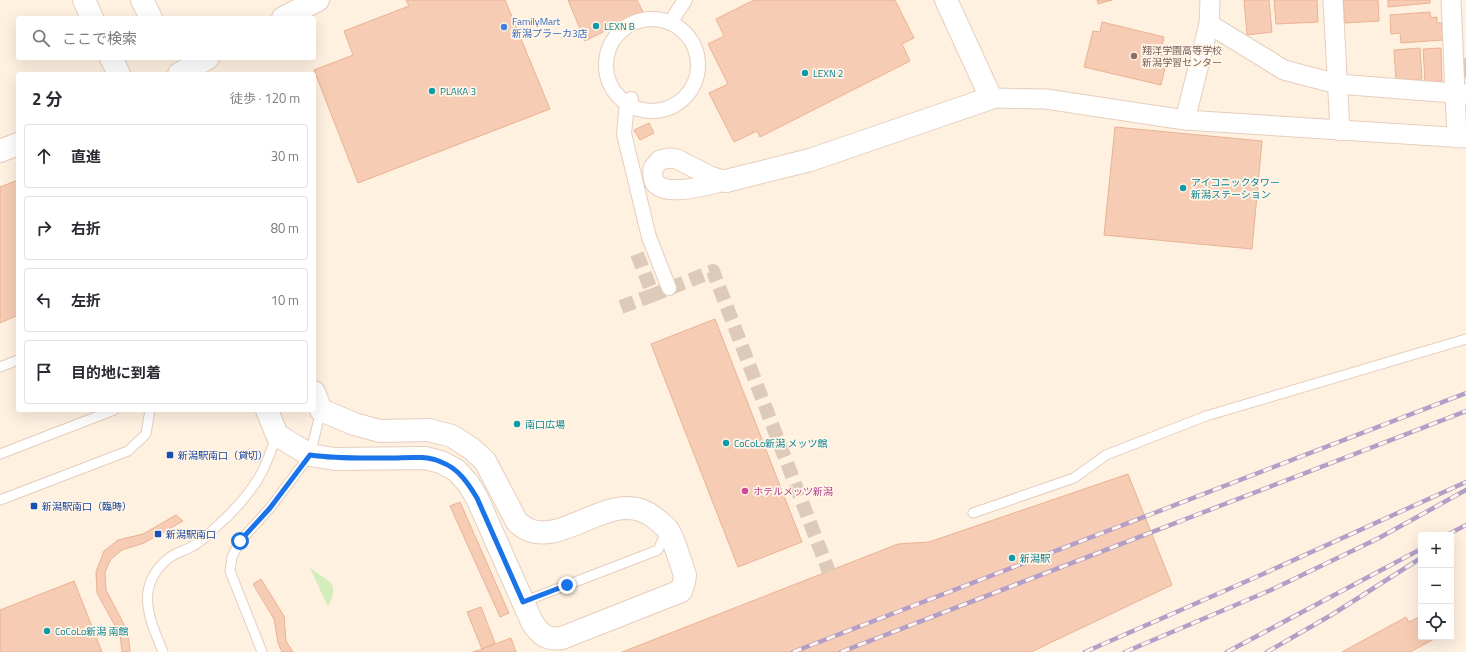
<!DOCTYPE html>
<html lang="ja">
<head>
<meta charset="utf-8">
<style>
  body { margin:0; font-family:"Titillium Web","Noto Sans JP",sans-serif; background:#f2f2f3; color:#2b2b33 }
  .controls { position:absolute; right:12px; bottom:12px; display:grid; overflow:hidden; border-radius:4px; box-shadow:0 4px 16px #0002 }
  .controls button { width:36px; height:36px; display:grid; place-items:center; padding:0; border:0; border-bottom:1px solid #e1e1e2; background:#fff; color:#2b2b33; font:20px sans-serif }
  .stop { position:absolute; width:12px; height:12px; margin:-9px; border:3px solid #1a73e8; border-radius:50%; background:#fff }
  .stop.end { background:#1a73e8; border-color:#fff; box-shadow:0 1px 4px #0008 }
  .list { margin:0; padding:0; list-style:none }
  h2 { display:flex; justify-content:space-between; align-items:center; height:52px; margin:0; padding:0 16px; font-size:17px }
  h2 small { font-size:13px; font-weight:400; color:#7c7c81 }
  .list li { display:grid; grid-template-columns:26px 1fr auto; gap:12px; align-items:center; box-sizing:border-box; height:64px; margin:0 8px 8px; padding:0 8px; border:1px solid #e1e1e2; border-radius:4px }
  .list b { display:block; font-size:15px; white-space:nowrap }
  .list em { font-size:13px; font-style:normal; color:#7c7c81 }
  .icon { flex:none; width:22px; height:22px; fill:none; stroke:currentColor; stroke-width:2; stroke-linecap:round; stroke-linejoin:round }
  .map { position:relative; flex:none; width:1466px; height:652px; overflow:hidden }
  .search { position:absolute; background:#fff; box-shadow:0 4px 16px #0002; left:16px; top:16px; width:300px; height:44px; display:flex; align-items:center; gap:10px; box-sizing:border-box; padding:0 14px; border-radius:4px; color:#7c7c81; font-size:15px }
  .panel { position:absolute; background:#fff; box-shadow:0 4px 16px #0002; left:16px; top:72px; width:300px; height:340px; border-radius:4px }
  .map>svg:first-child { display:block }
</style>
</head>
<body>
<div class="map">
<svg width="1466" height="652" viewBox="0 0 1466 652">
  <rect width="100%" height="100%" fill="#fff1e0"/>
  <!-- green -->
  <path fill="#d3edbd" d="M310,568C329,582 341,582 328,607Z"/>
  <!-- building -->
  <g fill="#f7ccb4" stroke="#ebb193">
    <path d="M406,0H505L550,109L358,183L314,70L353,55L344,31L409,6Z"/>
    <path d="M568,0H637L643,12L585,41Z"/>
    <path d="M754,0H895L914,38L902,44L910,61L760,137L757,131L734,142L709,93L728,84L708,44L724,36L716,19Z"/>
    <path d="M1097,0H1112L1098,4Z"/>
    <path d="M1244,0H1269L1272,32L1247,35Z"/>
    <path d="M1274,0H1317L1318,22L1276,24Z"/>
    <path d="M1343,0H1378L1379,21L1345,23Z"/>
    <path d="M1388,0H1430V3L1388,7Z"/>
    <path d="M1430,12L1431,18L1437,17V23H1442L1443,40L1401,43L1400,33L1391,34L1390,15Z"/>
    <path d="M1102,22L1164,37L1161,49L1169,50L1161,85L1084,67L1093,31L1100,32Z"/>
    <path d="M1420,48L1422,79L1396,80L1394,50Z"/>
    <path d="M1441,48L1442,81L1425,82L1423,49Z"/>
    <path d="M1463,59H1466V77H1465Z"/>
    <path d="M649,123L654,133L640,140L634,130Z"/>
    <path d="M1115,127L1262,141L1252,249L1104,235Z"/>
    <path d="M18,180V315L0,323V187Z"/>
    <path d="M715,319L802,542L738,567L651,344Z"/>
    <path d="M1128,474L1172,585L1031,652H622L898,544L929,542Z"/>
    <path d="M460,502L509,613L500,617L450,506Z"/>
    <path d="M176,515L183,521L144,543L122,550L111,559L105,572L106,590L128,632L130,652H122L120,635L97,593L96,572L104,551L118,540L143,534Z"/>
    <path d="M261,579L284,616L286,641L293,652H282L278,643L274,619L253,584Z"/>
    <path d="M74,581L102,652H0V610Z"/>
    <path d="M481,607L495,643L482,649L467,612Z"/>
    <path d="M1421,616V637H1438L1410,652H1342L1406,617L1409,622Z"/>
    <path d="M511,638L516,652H473L482,649Z"/>
  </g>
  <g fill="none" stroke-linecap="round" stroke-linejoin="round">
    <!-- pedestrian-tunnel -->
    <g stroke="#ddcab9" stroke-width="14" stroke-dasharray="14 7" stroke-linecap="butt">
      <path d="M637,254L653,295L713,271L829,572"/>
      <path d="M621,307L653,295"/>
    </g>
    <!-- service casing -->
    <g stroke="#e5cebe" stroke-width="11">
      <g id="service">
        <path d="M0,367L18,360"/>
        <path d="M0,454L114,410"/>
        <path d="M0,500L128,451L146,434L150,410"/>
        <path d="M973,513L1074,478L1106,455L1206,416L1466,339"/>
        <path d="M523,602L658,550L667,530"/>
        <path d="M163,652C149,618 134,586 169,558C175,553 184,551 191,547C199,543 208,535 215,528C232,513 251,493 262,472C268,460 272,447 277,435"/>
        <path d="M262,652L230,571L232,557L240,541L270,508L310,455L321,410"/>
      </g>
    </g>
    <!-- pedestrian casing -->
    <g stroke="#e5cebe" stroke-width="16">
      <g id="pedestrian">
        <circle cx="652" cy="65" r="46"/>
        <path d="M670,23L685,0"/>
        <path d="M631,99L627,103L624,134L649,237L669,288"/>
      </g>
    </g>
    <!-- minor casing -->
    <g stroke="#e5cebe" stroke-width="21">
      <g id="minor">
        <path d="M1333,0L1340,131"/>
        <path d="M1451,0L1457,138"/>
        <path d="M1209,24L1284,70L1337,84L1466,94"/>
        <path d="M991,98L1046,99L1185,120L1466,138"/>
        <path d="M1185,120L1209,24L1210,0"/>
        <path d="M669,158L677,159L710,176L726,181C710,184 668,198 655,183C652,179 653,173 653,168L660,160Z"/>
      </g>
    </g>
    <!-- tertiary casing -->
    <g stroke="#e5cebe" stroke-width="24">
      <g id="tertiary">
        <path d="M84,0L92,18"/>
        <path d="M142,0L151,18"/>
        <path d="M283,18L318,0"/>
        <path d="M111,58L119,74"/>
        <path d="M179,74L208,58"/>
        <path d="M0,151L18,144"/>
        <path d="M726,181L810,160L991,98L946,0"/>
        <path d="M267,410L277,435L310,455L335,459L425,458L441,462L456,470L468,483L477,498L532,622C540,635 547,640 562,638L681,591L684,582L685,575C680,562 675,541 668,530C665,526 660,522 656,519C611,480 557,560 517,522L485,461L472,449L452,436L429,430L380,431L354,424L321,410L314,392"/>
      </g>
    </g>
    <!-- service -->
    <use href="#service" stroke="#fff" stroke-width="9"/>
    <!-- pedestrian -->
    <use href="#pedestrian" stroke="#fff" stroke-width="14"/>
    <!-- minor -->
    <use href="#minor" stroke="#fff" stroke-width="19"/>
    <!-- tertiary -->
    <use href="#tertiary" stroke="#fff" stroke-width="22"/>
    <!-- rail casing -->
    <g stroke="#b39ec8" stroke-width="4.5">
      <g id="rail">
        <path d="M1447,535L1466,525"/>
        <path d="M793,652L1466,393"/>
        <path d="M841,652L1466,411"/>
        <path d="M1085,652L1263,574L1466,482"/>
        <path d="M1125,652L1271,590L1379,538L1466,490"/>
        <path d="M1227,652L1421,549"/>
        <path d="M1267,652L1333,614L1421,558"/>
      </g>
    </g>
    <!-- rail -->
    <use href="#rail" stroke="#fff5e8" stroke-width="3" stroke-dasharray="9" stroke-linecap="butt"/>
  </g>
  <g fill="none" stroke-linecap="round" stroke-linejoin="round">
    <!-- route -->
    <path stroke="#1a73e8" stroke-width="5" d="M240,541L270,508L310,455C337,459 363,458 390,458C406,458 426,455 441,462C458,468 468,483 477,498L523,602L567,585"/>
  </g>
  <!-- markers -->
  <g fill="#0f9aa8" stroke="#fff5e8" stroke-width="1.5">
    <circle cx="596" cy="26" r="4"/>
    <circle cx="805" cy="73" r="4"/>
    <circle cx="432" cy="91" r="4"/>
    <circle cx="1183" cy="188" r="4"/>
    <circle cx="517" cy="424" r="4"/>
    <circle cx="726" cy="443" r="4"/>
    <circle cx="1012" cy="558" r="4"/>
    <circle cx="47" cy="631" r="4"/>
  </g>
  <circle fill="#3f7fe0" stroke="#fff5e8" stroke-width="1.5" cx="504" cy="27" r="4"/>
  <circle fill="#8d6e63" stroke="#fff5e8" stroke-width="1.5" cx="1134" cy="56" r="4"/>
  <g fill="#1a4fb4" stroke="#fff5e8" stroke-width="1.5">
    <rect x="166" y="451" width="8" height="8" rx="2"/>
    <rect x="30" y="502" width="8" height="8" rx="2"/>
    <rect x="154" y="530" width="8" height="8" rx="2"/>
  </g>
  <circle fill="#d1479c" stroke="#fff5e8" stroke-width="1.5" cx="745" cy="491" r="4"/>
  <g text-anchor="middle" dominant-baseline="central" stroke-width="3.5" stroke-linejoin="round" paint-order="stroke">
    <!-- shop labels -->
    <g font-size="10" fill="#366cbe" stroke="#fff5e8" text-anchor="start">
      <text x="512" y="21">FamilyMart<tspan x="512" dy="12">新潟プラーカ3店</tspan></text>
    </g>
    <!-- culture labels -->
    <g font-size="10" fill="#0d838f" stroke="#fff5e8" text-anchor="start">
      <text x="604" y="26">LEXN B</text>
      <text x="813" y="73">LEXN 2</text>
      <text x="440" y="91">PLAKA 3</text>
      <text x="1191" y="182">アイコニックタワー<tspan x="1191" dy="12">新潟ステーション</tspan></text>
      <text x="525" y="424">南口広場</text>
      <text x="734" y="443">CoCoLo新潟 メッツ館</text>
      <text x="1020" y="558">新潟駅</text>
      <text x="55" y="631">CoCoLo新潟 南館</text>
    </g>
    <!-- education labels -->
    <g font-size="10" fill="#785e54" stroke="#fff5e8" text-anchor="start">
      <text x="1142" y="50">翔洋学園高等学校<tspan x="1142" dy="12">新潟学習センター</tspan></text>
    </g>
    <!-- transit labels -->
    <g font-size="10" fill="#164399" stroke="#fff5e8" text-anchor="start">
      <text x="178" y="455">新潟駅南口（貸切）</text>
      <text x="42" y="506">新潟駅南口（臨時）</text>
      <text x="166" y="534">新潟駅南口</text>
    </g>
    <!-- hotel labels -->
    <g font-size="10" fill="#b23c85" stroke="#fff5e8" text-anchor="start">
      <text x="753" y="491">ホテルメッツ新潟</text>
    </g>
  </g>
</svg>
<div class="controls">
<button>+</button>
<button>−</button>
<button><svg class="icon" aria-label="locate" viewBox="0 0 24 24"><circle cx="12" cy="12" r="6"/><path d="M12 2v4M12 18v4M2 12h4M18 12h4"/></svg></button>
</div>
<div class="stop" style="left:240px;top:541px"></div>
<div class="stop end" style="left:567px;top:585px"></div>
<div class="search"><svg class="icon" aria-label="search" viewBox="0 0 24 24"><circle cx="10" cy="10" r="6"/><path d="M15 15l6 6"/></svg>ここで検索</div>
<section class="panel">
<h2>2 分<small>徒歩 · 120 m</small></h2>
<ul class="list">
<li><svg class="icon" aria-label="ahead" viewBox="0 0 24 24"><path d="M12 20V5M6 11l6-6 6 6"/></svg><div><b>直進</b></div><em>30 m</em></li>
<li><svg class="icon" aria-label="right" viewBox="0 0 24 24"><path d="M7 20v-9h11M14 6l5 5-5 5"/></svg><div><b>右折</b></div><em>80 m</em></li>
<li><svg class="icon" aria-label="left" viewBox="0 0 24 24"><path d="M17 20v-9H6M10 6l-5 5 5 5"/></svg><div><b>左折</b></div><em>10 m</em></li>
<li><svg class="icon" aria-label="arrive" viewBox="0 0 24 24"><path d="M6 21V4h12l-3 4 3 4H6"/></svg><div><b>目的地に到着</b></div></li>
</ul>
</section>
</div>
</body>
</html>
